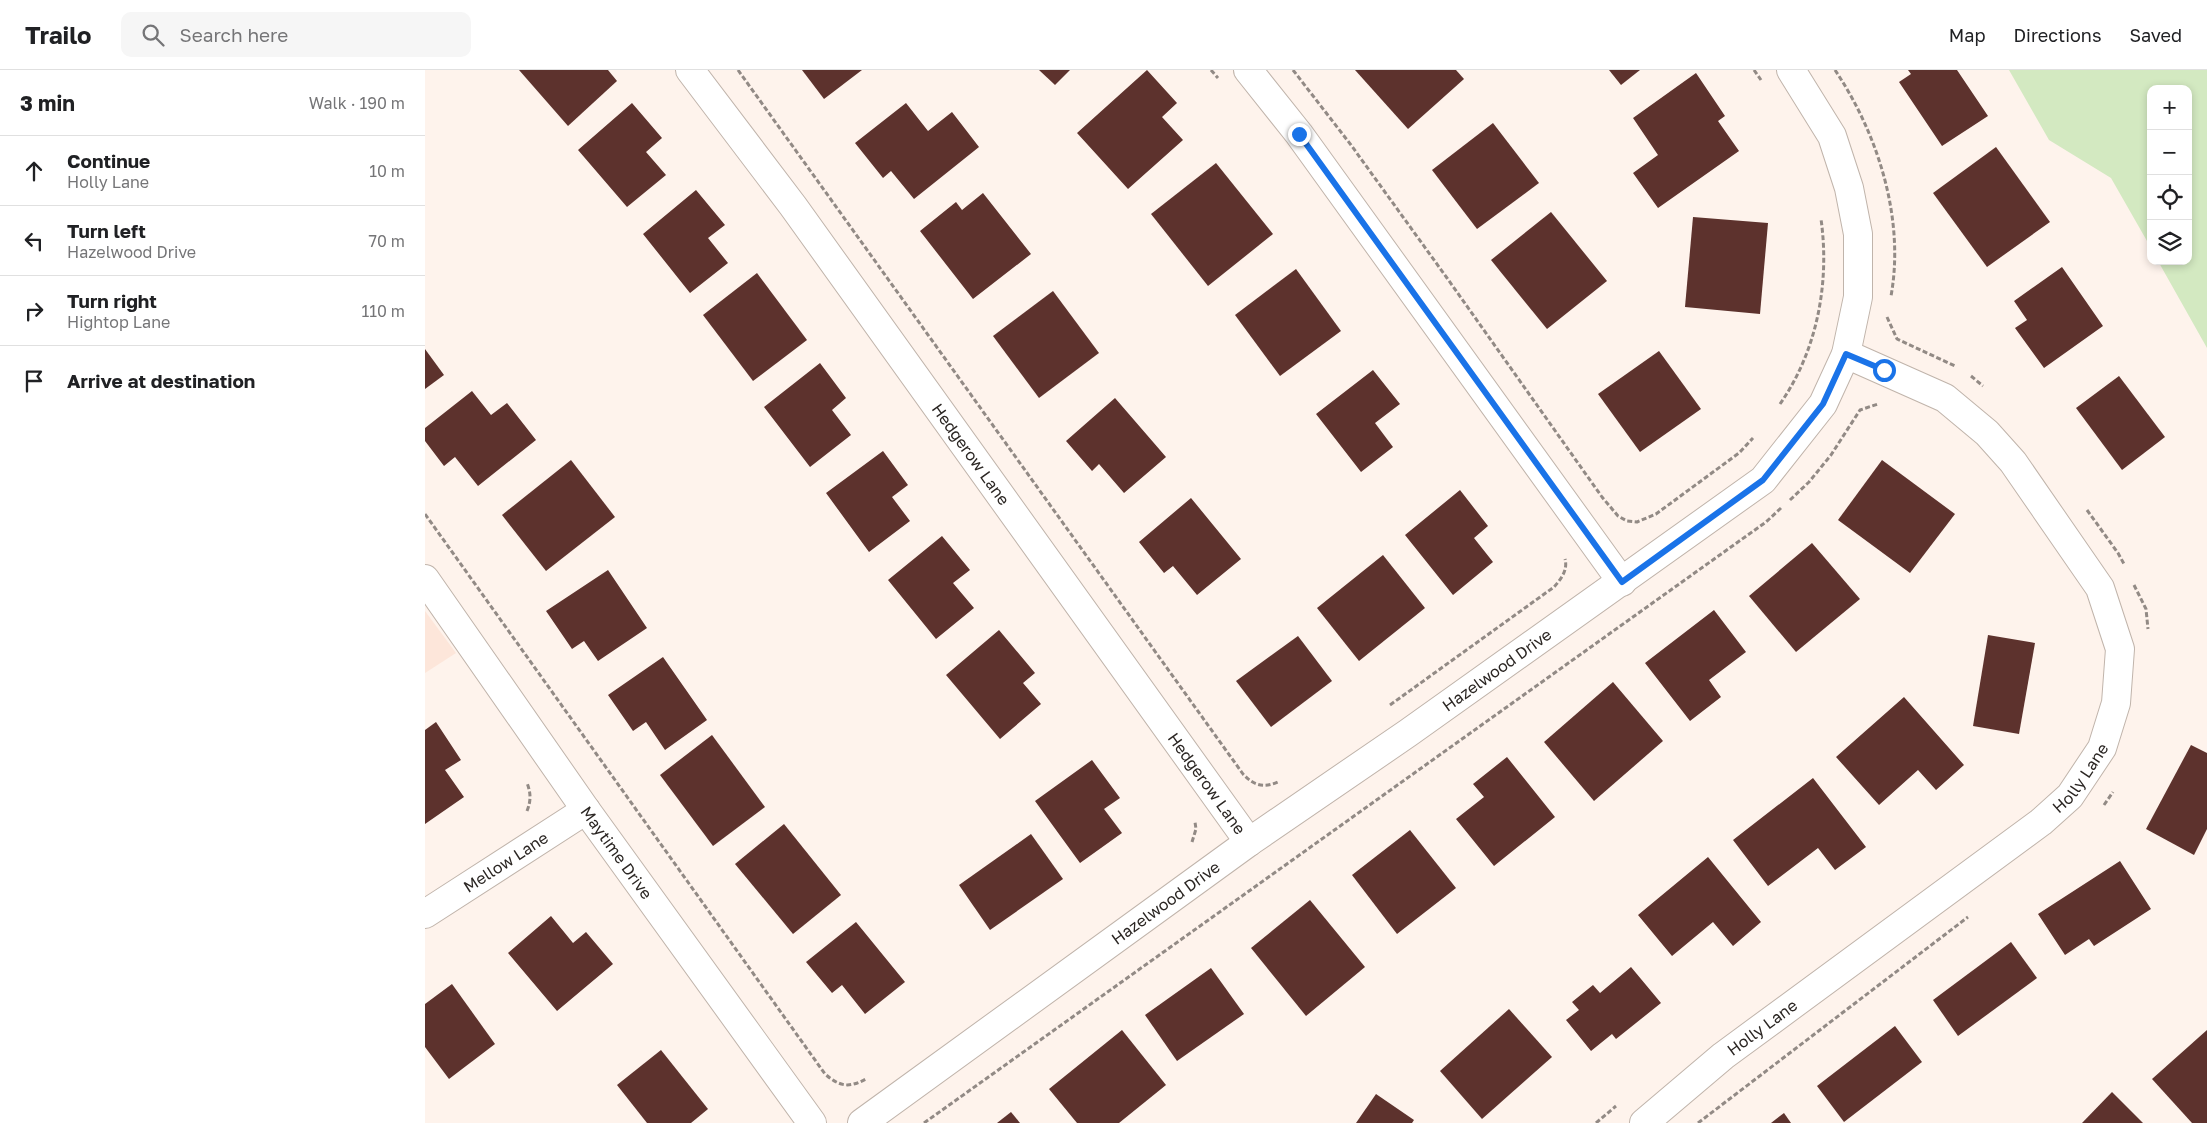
<!DOCTYPE html>
<html lang="en">
<head>
<meta charset="utf-8">
<style>
  body { margin:0; font-family:"Golos Text",sans-serif; background:#f6f6f6; color:#202124 }
  .controls { position:absolute; right:15px; top:15px; display:grid; overflow:hidden; border-radius:10px; box-shadow:0 2px 8px #0003 }
  .controls button { width:45px; height:45px; display:grid; place-items:center; padding:0; border:0; border-bottom:1px solid #e0e0e0; background:#fff; color:#202124; font:25px sans-serif }
  .stop { position:absolute; width:15px; height:15px; margin:-11px; border:4px solid #1a73e8; border-radius:50%; background:#fff }
  .stop.end { background:#1a73e8; border-color:#fff; box-shadow:0 1px 5px #0008 }
  .list { margin:0; padding:0; list-style:none }
  h2 { display:flex; justify-content:space-between; align-items:center; height:65px; margin:0; padding:0 20px; font-size:21px }
  h2 small { font-size:16px; font-weight:400; color:#757577 }
  .list li { display:grid; grid-template-columns:32px 1fr auto; gap:15px; align-items:center; box-sizing:border-box; height:70px; padding:0 20px; border-top:1px solid #e0e0e0 }
  .list b { display:block; font-size:19px; white-space:nowrap }
  .list p { margin:0; font-size:16px; white-space:nowrap; color:#757577 }
  .list em { font-size:16px; font-style:normal; color:#757577 }
  .icon { flex:none; width:28px; height:28px; fill:none; stroke:currentColor; stroke-width:2; stroke-linecap:round; stroke-linejoin:round }
  .map { position:relative; flex:none; width:1782px; height:1053px; overflow:hidden }
  header { display:flex; align-items:center; gap:30px; box-sizing:border-box; height:70px; padding:0 25px; background:#fff; border-bottom:1px solid #e0e0e0 }
  header strong { font-size:24px }
  nav { display:flex; gap:28px; margin-inline-start:auto; font-size:18px }
  .search { width:350px; height:45px; background:#f6f6f6; display:flex; align-items:center; gap:12px; box-sizing:border-box; padding:0 18px; border-radius:10px; color:#757577; font-size:19px }
  main { display:flex }
  aside { flex:1; background:#fff }
  .map>svg:first-child { display:block }
</style>
</head>
<body>
<header>
<strong>Trailo</strong>
<div class="search"><svg class="icon" aria-label="search" viewBox="0 0 24 24"><circle cx="10" cy="10" r="6"/><path d="M15 15l6 6"/></svg>Search here</div>
<nav><a>Map</a><a>Directions</a><a>Saved</a></nav>
</header>
<main>
<aside>
<h2>3 min<small>Walk · 190 m</small></h2>
<ul class="list">
<li><svg class="icon" aria-label="ahead" viewBox="0 0 24 24"><path d="M12 20V5M6 11l6-6 6 6"/></svg><div><b>Continue</b><p>Holly Lane</p></div><em>10 m</em></li>
<li><svg class="icon" aria-label="left" viewBox="0 0 24 24"><path d="M17 20v-9H6M10 6l-5 5 5 5"/></svg><div><b>Turn left</b><p>Hazelwood Drive</p></div><em>70 m</em></li>
<li><svg class="icon" aria-label="right" viewBox="0 0 24 24"><path d="M7 20v-9h11M14 6l5 5-5 5"/></svg><div><b>Turn right</b><p>Hightop Lane</p></div><em>110 m</em></li>
<li><svg class="icon" aria-label="arrive" viewBox="0 0 24 24"><path d="M6 21V4h12l-3 4 3 4H6"/></svg><div><b>Arrive at destination</b></div></li>
</ul>
</aside>
<div class="map">
<svg width="1782" height="1053" viewBox="0 0 1782 1053">
  <rect width="100%" height="100%" fill="#fef3ec"/>
  <!-- education -->
  <path fill="#fde6da" d="M0,541L31,583L0,603Z"/>
  <!-- green -->
  <path fill="#d3e9c1" d="M1584,0H1782V278L1733,191H1763V19H1726V178L1686,108L1624,70Z"/>
  <!-- building -->
  <g fill="#5d322d">
    <path d="M94,0H183L192,11L143,56Z"/>
    <path d="M377,0H437L399,29Z"/>
    <path d="M614,0H645L630,15Z"/>
    <path d="M722,0L752,33L737,47L758,70L703,119L652,63Z"/>
    <path d="M930,0H1031L1039,9L983,59Z"/>
    <path d="M1184,0H1215L1196,15Z"/>
    <path d="M1483,0H1532L1563,46L1517,76L1474,12L1486,4Z"/>
    <path d="M1271,3L1300,46L1293,51L1314,81L1233,138L1208,103L1233,85L1208,48Z"/>
    <path d="M207,33L237,68L221,82L241,105L202,137L153,80Z"/>
    <path d="M481,33L503,61L527,42L554,77L489,129L466,101L458,108L430,73Z"/>
    <path d="M1068,53L1114,113L1052,159L1007,100Z"/>
    <path d="M1571,77L1625,152L1562,197L1508,123Z"/>
    <path d="M791,93L848,164L783,216L726,144Z"/>
    <path d="M271,120L300,155L283,168L303,193L265,223L218,164Z"/>
    <path d="M558,123L606,184L548,229L495,161L531,132L537,140Z"/>
    <path d="M1126,142L1182,211L1122,259L1066,190Z"/>
    <path d="M1268,147L1343,153L1335,244L1260,237Z"/>
    <path d="M1637,197L1678,256L1619,298L1590,258L1602,250L1589,231Z"/>
    <path d="M871,199L916,261L855,306L810,245Z"/>
    <path d="M332,203L382,270L328,311L278,245Z"/>
    <path d="M628,221L674,283L614,328L568,266Z"/>
    <path d="M0,279L19,305L0,319Z"/>
    <path d="M1234,281L1276,339L1215,382L1173,324Z"/>
    <path d="M395,293L421,328L407,340L426,365L385,397L339,337Z"/>
    <path d="M948,300L975,334L950,353L968,377L936,402L891,344Z"/>
    <path d="M1694,306L1740,367L1697,400L1651,338Z"/>
    <path d="M47,321L66,345L82,333L111,370L53,416L30,387L19,396L0,371V358Z"/>
    <path d="M690,328L741,387L699,423L674,394L667,401L641,371Z"/>
    <path d="M458,381L483,415L467,427L485,451L444,482L401,423Z"/>
    <path d="M146,390L190,447L121,501L77,445Z"/>
    <path d="M1457,390L1530,444L1485,503L1413,450Z"/>
    <path d="M1035,420L1063,456L1049,468L1068,492L1028,525L980,465Z"/>
    <path d="M766,428L816,489L772,525L748,496L739,503L714,472Z"/>
    <path d="M517,466L545,500L528,513L549,538L511,569L463,510Z"/>
    <path d="M1387,473L1435,529L1371,582L1324,526Z"/>
    <path d="M958,485L1000,538L934,591L892,538Z"/>
    <path d="M183,500L222,558L173,591L159,571L147,579L121,541Z"/>
    <path d="M1289,540L1321,582L1284,610L1296,627L1265,651L1220,593Z"/>
    <path d="M574,560L610,603L598,613L616,634L575,669L521,605Z"/>
    <path d="M1563,565L1610,573L1594,664L1548,656Z"/>
    <path d="M873,566L907,611L846,657L811,611Z"/>
    <path d="M238,587L282,650L240,680L221,652L208,661L183,625Z"/>
    <path d="M1188,612L1238,671L1169,731L1119,672Z"/>
    <path d="M1479,627L1539,695L1511,720L1493,700L1454,735L1411,687Z"/>
    <path d="M11,652L36,690L20,700L39,727L0,754V660Z"/>
    <path d="M287,665L340,737L288,776L235,705Z"/>
    <path d="M1766,675L1782,683V759L1769,785L1721,759Z"/>
    <path d="M1082,687L1130,747L1069,796L1031,749L1059,727L1048,714Z"/>
    <path d="M667,690L695,728L679,739L697,763L655,793L610,731Z"/>
    <path d="M1388,708L1441,777L1410,800L1393,778L1343,816L1308,770Z"/>
    <path d="M359,754L416,825L368,864L310,794Z"/>
    <path d="M985,760L1031,818L972,864L927,805Z"/>
    <path d="M606,764L638,809L565,860L534,815Z"/>
    <path d="M1283,787L1336,852L1308,876L1288,852L1247,886L1213,845Z"/>
    <path d="M1695,791L1726,839L1669,876L1664,869L1640,885L1613,844Z"/>
    <path d="M885,830L940,897L881,946L826,878Z"/>
    <path d="M126,846L148,873L161,862L188,894L132,941L83,883Z"/>
    <path d="M431,852L480,912L440,944L417,915L407,923L381,892Z"/>
    <path d="M1586,872L1612,908L1533,966L1508,930Z"/>
    <path d="M1206,897L1236,933L1191,969L1187,964L1166,981L1141,950L1154,940L1147,932L1168,915L1175,923Z"/>
    <path d="M786,898L819,944L752,991L720,945Z"/>
    <path d="M27,914L70,974L24,1009L0,977V934Z"/>
    <path d="M1084,939L1127,987L1057,1049L1015,1001Z"/>
    <path d="M1470,956L1497,992L1419,1052L1392,1016Z"/>
    <path d="M697,960L741,1015L694,1053H652L624,1019Z"/>
    <path d="M1782,960V1053H1767L1727,1009Z"/>
    <path d="M236,980L283,1039L266,1053H222L192,1015Z"/>
    <path d="M1687,1022L1718,1053H1657Z"/>
    <path d="M951,1024L989,1050L987,1053H931Z"/>
    <path d="M586,1042L595,1053H572Z"/>
    <path d="M1359,1043L1366,1053H1346Z"/>
  </g>
  <g fill="none" stroke-linecap="round" stroke-linejoin="round">
    <!-- minor casing -->
    <g stroke="#c0b4ab" stroke-width="30">
      <g id="minor">
        <path id="s1" d="M265,0L368,136L824,772"/>
        <path d="M823,0L874,64L1197,512"/>
        <path id="s2" d="M0,509L161,740L387,1053"/>
        <path id="s3" d="M0,844L161,740"/>
        <path id="s4" d="M437,1053L824,772L983,663L1338,410L1398,334L1421,284L1433,227V164L1424,118L1407,66L1366,0"/>
        <path id="s5" d="M1219,1053L1298,986L1616,752L1645,726L1677,678L1691,633L1695,579L1675,518L1588,392L1562,363L1520,328L1421,284"/>
      </g>
    </g>
    <!-- path -->
    <g stroke="#928a85" stroke-width="3" stroke-dasharray="5 2.5" stroke-linecap="butt">
      <path d="M313,0L818,704C829,716 839,718 853,712"/>
      <path d="M786,0L793,8"/>
      <path d="M868,0L926,75L1022,208L1177,427L1193,446L1202,451L1212,452L1231,444L1314,383L1328,368"/>
      <path d="M1329,0L1336,10"/>
      <path d="M1410,0C1453,64 1480,149 1466,226"/>
      <path d="M1462,247L1472,269L1530,296"/>
      <path d="M1546,306L1558,316"/>
      <path d="M1355,334C1392,281 1405,213 1396,149"/>
      <path d="M1365,430L1384,412L1406,385L1435,340L1453,334"/>
      <path d="M1662,440L1693,483L1699,494"/>
      <path d="M0,444L400,1004C415,1017 424,1018 441,1009"/>
      <path d="M1709,515L1721,539L1723,559"/>
      <path d="M965,635L1129,517C1136,509 1143,500 1140,489"/>
      <path d="M1679,735L1688,722"/>
      <path d="M102,741C106,731 106,723 102,713"/>
      <path d="M767,772L771,759L770,752"/>
      <path d="M499,1053L1341,452L1356,438"/>
      <path d="M1171,1053L1191,1036"/>
      <path d="M1273,1053L1543,847"/>
    </g>
    <!-- minor -->
    <use href="#minor" stroke="#fff" stroke-width="28"/>
  </g>
  <g fill="none" stroke-linecap="round" stroke-linejoin="round">
    <!-- route -->
    <path stroke="#1a73e8" stroke-width="6" d="M874,64L1197,512L1338,410L1398,334L1421,284L1459,300"/>
  </g>
  <g text-anchor="middle" dominant-baseline="central" stroke-width="5" stroke-linejoin="round" paint-order="stroke">
    <!-- street labels -->
    <g font-size="16" fill="#2b2623" stroke="#fff">
      <text stroke="none"><textPath href="#s1" startOffset="476">Hedgerow Lane</textPath></text>
      <text stroke="none"><textPath href="#s4" startOffset="780">Hazelwood Drive</textPath></text>
      <text stroke="none"><textPath href="#s5" startOffset="558">Holly Lane</textPath></text>
      <text stroke="none"><textPath href="#s1" startOffset="881">Hedgerow Lane</textPath></text>
      <text stroke="none"><textPath href="#s2" startOffset="334">Maytime Drive</textPath></text>
      <text stroke="none"><textPath href="#s3" startOffset="96">Mellow Lane</textPath></text>
      <text stroke="none"><textPath href="#s4" startOffset="375">Hazelwood Drive</textPath></text>
      <text stroke="none"><textPath href="#s5" startOffset="152">Holly Lane</textPath></text>
    </g>
  </g>
</svg>
<div class="controls">
<button>+</button>
<button>−</button>
<button><svg class="icon" aria-label="locate" viewBox="0 0 24 24"><circle cx="12" cy="12" r="6"/><path d="M12 2v4M12 18v4M2 12h4M18 12h4"/></svg></button>
<button><svg class="icon" aria-label="layers" viewBox="0 0 24 24"><path d="M12 4l9 5-9 5-9-5zM3 14l9 5 9-5"/></svg></button>
</div>
<div class="stop" style="left:1459px;top:300px"></div>
<div class="stop end" style="left:874px;top:64px"></div>
</div>
</main>
</body>
</html>
